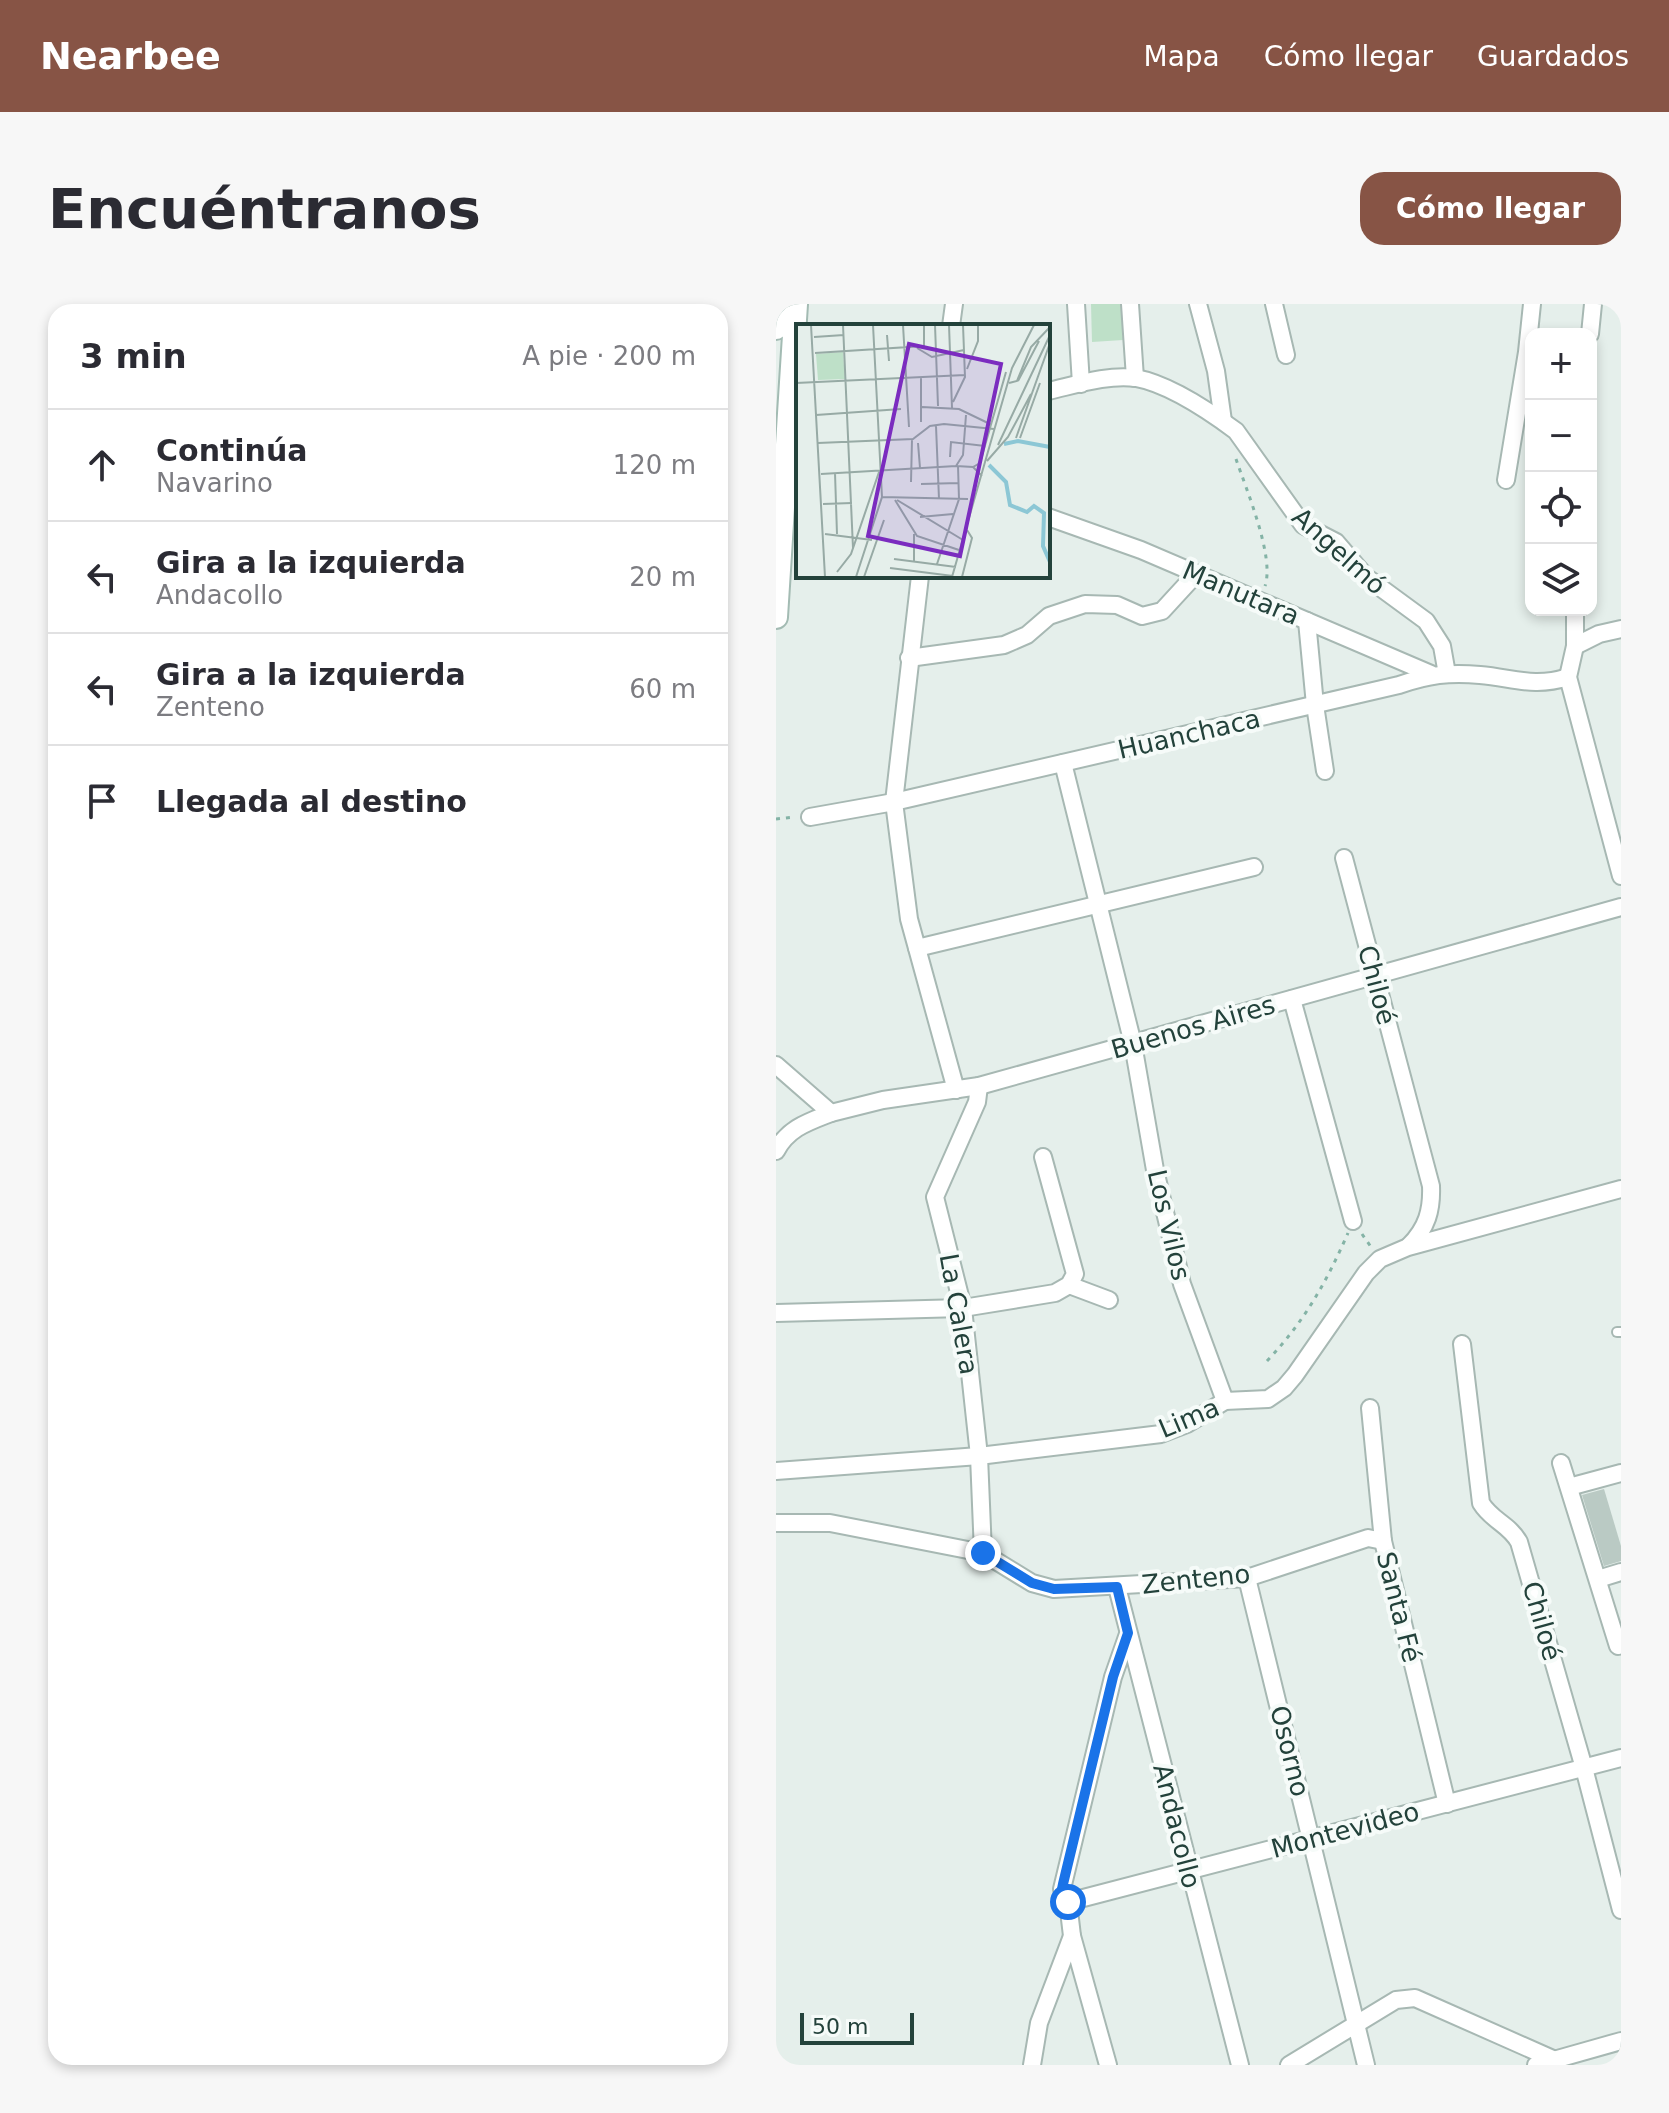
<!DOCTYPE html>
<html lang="es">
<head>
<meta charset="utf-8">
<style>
  body { margin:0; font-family:"DejaVu Sans",sans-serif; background:#f7f7f7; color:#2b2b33 }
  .controls { position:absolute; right:24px; top:24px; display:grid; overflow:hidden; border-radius:16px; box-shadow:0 4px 12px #0003 }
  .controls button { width:72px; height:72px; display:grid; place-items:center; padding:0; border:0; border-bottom:2px solid #e1e1e2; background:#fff; color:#2b2b33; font:40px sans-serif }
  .scale { position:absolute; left:24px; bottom:20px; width:114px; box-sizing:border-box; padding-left:8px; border:4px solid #23423b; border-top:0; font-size:22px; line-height:28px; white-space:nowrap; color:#23423b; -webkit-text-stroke:6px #f6fbf9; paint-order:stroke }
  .stop { position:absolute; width:24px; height:24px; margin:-18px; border:6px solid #1a73e8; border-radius:50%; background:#fff }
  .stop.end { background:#1a73e8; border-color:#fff; box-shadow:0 2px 8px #0008 }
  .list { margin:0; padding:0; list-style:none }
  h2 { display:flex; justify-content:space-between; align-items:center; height:104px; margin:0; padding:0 32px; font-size:34px }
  h2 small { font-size:26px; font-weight:400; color:#7c7c81 }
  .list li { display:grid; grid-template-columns:52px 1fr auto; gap:24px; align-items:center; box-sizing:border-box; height:112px; padding:0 32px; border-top:2px solid #e1e1e2 }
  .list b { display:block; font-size:30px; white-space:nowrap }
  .list p { margin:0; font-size:26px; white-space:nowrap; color:#7c7c81 }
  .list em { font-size:26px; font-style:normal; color:#7c7c81 }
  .icon { flex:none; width:44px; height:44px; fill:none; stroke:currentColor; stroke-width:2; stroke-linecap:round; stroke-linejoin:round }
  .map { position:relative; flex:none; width:845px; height:1761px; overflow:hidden; border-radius:24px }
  header { display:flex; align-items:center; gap:48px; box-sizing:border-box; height:112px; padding:0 40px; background:#875445; color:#fff }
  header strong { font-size:38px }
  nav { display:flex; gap:44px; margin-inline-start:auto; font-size:28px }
  .intro { display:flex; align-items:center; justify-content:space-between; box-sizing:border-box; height:192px; padding:0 48px }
  h1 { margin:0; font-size:56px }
  .button { padding:20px 36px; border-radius:24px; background:#875445; color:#fff; font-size:28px; font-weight:700 }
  main { display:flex; gap:48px; padding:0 48px }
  aside { flex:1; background:#fff; border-radius:24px; box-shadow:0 4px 12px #0003 }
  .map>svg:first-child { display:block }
</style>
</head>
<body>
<header>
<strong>Nearbee</strong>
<nav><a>Mapa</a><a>Cómo llegar</a><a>Guardados</a></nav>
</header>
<div class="intro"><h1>Encuéntranos</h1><a class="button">Cómo llegar</a></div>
<main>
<aside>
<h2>3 min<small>A pie · 200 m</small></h2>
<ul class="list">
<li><svg class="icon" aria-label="ahead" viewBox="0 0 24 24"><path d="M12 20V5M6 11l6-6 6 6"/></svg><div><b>Continúa</b><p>Navarino</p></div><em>120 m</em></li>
<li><svg class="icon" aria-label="left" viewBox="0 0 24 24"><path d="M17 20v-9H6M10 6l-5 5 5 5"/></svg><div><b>Gira a la izquierda</b><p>Andacollo</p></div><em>20 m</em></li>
<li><svg class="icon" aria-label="left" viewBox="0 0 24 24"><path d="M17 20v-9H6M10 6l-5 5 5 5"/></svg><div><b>Gira a la izquierda</b><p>Zenteno</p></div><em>60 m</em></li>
<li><svg class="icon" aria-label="arrive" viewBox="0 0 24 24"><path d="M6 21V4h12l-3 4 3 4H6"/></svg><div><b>Llegada al destino</b></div></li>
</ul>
</aside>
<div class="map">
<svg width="845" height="1761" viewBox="0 0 845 1761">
  <rect width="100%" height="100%" fill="#e5efeb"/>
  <!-- green -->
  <path fill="#bee0c8" d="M315,0H345L347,36L316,38Z"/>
  <!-- building -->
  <path fill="#bacac4" d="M828,1185L845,1242V1257L828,1262L806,1191Z"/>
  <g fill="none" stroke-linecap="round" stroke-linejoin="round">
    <!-- service casing -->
    <g stroke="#a7b8b3" stroke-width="12">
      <path id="service" d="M841,1028H845"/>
    </g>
    <!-- minor casing -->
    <g stroke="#a7b8b3" stroke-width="20">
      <g id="minor">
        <path d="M300,0L305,80"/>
        <path d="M354,0L359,74"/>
        <path d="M422,0L440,67L447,117"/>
        <path d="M498,0L510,51"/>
        <path d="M175,22L178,0"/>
        <path d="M814,30L817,0"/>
        <path d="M272,87C299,81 332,70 360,74C393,80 433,107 460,127L527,221L560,238L590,273L650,317L666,342L671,370"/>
        <path d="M730,176L751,48L756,0"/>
        <path d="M272,213L365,246L655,370"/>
        <path d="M144,272L118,498L133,615L180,786"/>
        <path d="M799,306V342L792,373L845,572"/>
        <path d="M531,317L539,401L549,467"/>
        <path d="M799,342L823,330L845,325"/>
        <path d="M133,354L228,341L251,331L273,312L309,300L341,301L366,312L386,307L420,270"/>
        <path d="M287,459L357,740L379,866L406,980L449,1097"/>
        <path d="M34,513L118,498L623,381C652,371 673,368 704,371C738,374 758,384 792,373"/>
        <path d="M568,554L655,882C656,906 651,924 633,942"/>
        <path d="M141,644L478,563"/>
        <path d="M516,695L577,917"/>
        <path d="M0,761L55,809L107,796L203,782L845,603"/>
        <path d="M203,782L201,798L159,893L187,1004L203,1152L207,1249"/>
        <path d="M0,847C12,824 32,818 55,809"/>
        <path d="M293,981L333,996"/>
        <path d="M0,1009L187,1004L279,989L293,981L299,970L267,853"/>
        <path d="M686,1040L705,1199C716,1217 733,1220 743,1238L808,1464L845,1606"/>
        <path d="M594,1104L607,1237L671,1500"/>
        <path d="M785,1159L842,1342"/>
        <path d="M0,1167L203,1152L385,1130L411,1120L449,1097L492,1095L508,1084L519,1071L590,969L604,955L632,943L845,885"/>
        <path d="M793,1183L845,1169"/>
        <path d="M0,1219H54L207,1249L256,1279L278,1285L471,1274L592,1234L607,1237"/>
        <path d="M471,1274L590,1761"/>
        <path d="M822,1275L845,1268"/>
        <path d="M341,1283L464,1761"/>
        <path d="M292,1598L845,1454"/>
        <path d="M256,1761L263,1719L296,1632"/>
        <path d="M332,1761L296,1632L292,1598L286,1585L337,1373L352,1330"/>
        <path d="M513,1761L620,1696L639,1694L779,1756"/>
        <path d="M760,1761L845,1737"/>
      </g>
    </g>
    <!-- secondary casing -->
    <g stroke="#a3bbb3" stroke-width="26">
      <g id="secondary">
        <path d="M0,24L2,0"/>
        <path d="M0,313L20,0"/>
      </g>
    </g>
    <!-- path -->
    <g stroke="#84b3a6" stroke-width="3" stroke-dasharray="4 6" stroke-linecap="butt">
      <path d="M460,155C470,185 499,253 489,282"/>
      <path d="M0,515L18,513"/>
      <path d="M586,930L595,943"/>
      <path d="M491,1057C528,1018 550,979 572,929"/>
    </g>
    <!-- service -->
    <use href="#service" stroke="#fff" stroke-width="8"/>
    <!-- minor -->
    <use href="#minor" stroke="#fff" stroke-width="16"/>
    <!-- secondary -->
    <use href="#secondary" stroke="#fff" stroke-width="22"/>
  </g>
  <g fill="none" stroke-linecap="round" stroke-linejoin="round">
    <!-- route -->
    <path stroke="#1a73e8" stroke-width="10" d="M207,1249L256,1279L278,1285L341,1283L352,1329L337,1373L287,1580L286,1585L292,1598"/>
  </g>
  <g text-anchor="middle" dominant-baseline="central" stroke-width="8" stroke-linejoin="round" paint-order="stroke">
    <!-- street labels -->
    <g font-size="26" fill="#23423b" stroke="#f6fbf9">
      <text transform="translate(563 247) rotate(42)">Angelmó</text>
      <text transform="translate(465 289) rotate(23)">Manutara</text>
      <text transform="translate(413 430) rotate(-13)">Huanchaca</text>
      <text transform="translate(601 681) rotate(75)">Chiloé</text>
      <text transform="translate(417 723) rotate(-16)">Buenos Aires</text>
      <text transform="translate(393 921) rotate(77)">Los Vilos</text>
      <text transform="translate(183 1010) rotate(80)">La Calera</text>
      <text transform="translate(413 1114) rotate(-23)">Lima</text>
      <text transform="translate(420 1275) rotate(-6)">Zenteno</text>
      <text transform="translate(623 1303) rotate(76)">Santa Fé</text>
      <text transform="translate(766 1317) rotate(74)">Chiloé</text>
      <text transform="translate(514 1447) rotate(76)">Osorno</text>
      <text transform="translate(401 1522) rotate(76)">Andacollo</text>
      <text transform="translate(569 1526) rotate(-15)">Montevideo</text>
    </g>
  </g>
  <!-- overview -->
  <g transform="translate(20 20)">
    <rect width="254" height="254" fill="#e5efeb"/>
    <path d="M47,28L49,55L22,56L20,30Z" fill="#bee0c8"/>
    <path fill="none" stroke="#8cc7d5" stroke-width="4" d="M208,120L222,117L254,123M193,141L210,158L214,181L231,188L238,182L248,189L247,222L254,238"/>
    <path fill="none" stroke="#97aaa5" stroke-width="2" d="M15,1L29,253M47,1L57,224M107,1L113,103M139,1L142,82M153,1L156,84M91,11L93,37M18,13L48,11M121,24L136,33L168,26M19,29L128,22V1M171,45L182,17V1M222,57L243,17M0,59L169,51M213,59L221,57L235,23L254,3M157,78L169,53L167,1M126,83L163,85L194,100M20,91L105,85M125,98V53M140,102L143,175M220,114L254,19M224,114L244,59M22,119L117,115L134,102L148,100L198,105M122,119L124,144M202,121L254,11M154,133L155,118L189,122M191,137L212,113L235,70M160,142L167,131L170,91M177,143L184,139L210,48M39,149L41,210M25,150L160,142L177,143L186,152M115,158L116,115M125,160L163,159M86,173L172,175M99,176L121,212L163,226M101,176L167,216M27,180L56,179M124,193L157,190M29,210L76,216M118,210V237M98,235L160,243M141,240L163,175L162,142M94,244L157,252M41,248L55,230L83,148M60,253L86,173L77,1M68,253L88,196M156,253L216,44L238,1M166,253L176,214L171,206"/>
    <path fill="#7b2cbf" fill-opacity="0.15" stroke="#7b2cbf" stroke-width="4" d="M113,20L205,40L164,232L72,212Z"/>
    <rect width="254" height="254" fill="none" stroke="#23423b" stroke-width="4"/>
  </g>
</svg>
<div class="controls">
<button>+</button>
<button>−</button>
<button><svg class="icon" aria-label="locate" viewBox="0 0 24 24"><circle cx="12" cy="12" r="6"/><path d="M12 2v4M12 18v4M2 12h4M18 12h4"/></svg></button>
<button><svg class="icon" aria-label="layers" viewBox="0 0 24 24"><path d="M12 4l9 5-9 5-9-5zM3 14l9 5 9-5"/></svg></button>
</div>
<div class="scale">50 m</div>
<div class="stop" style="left:292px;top:1598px"></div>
<div class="stop end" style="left:207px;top:1249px"></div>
</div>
</main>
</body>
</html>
